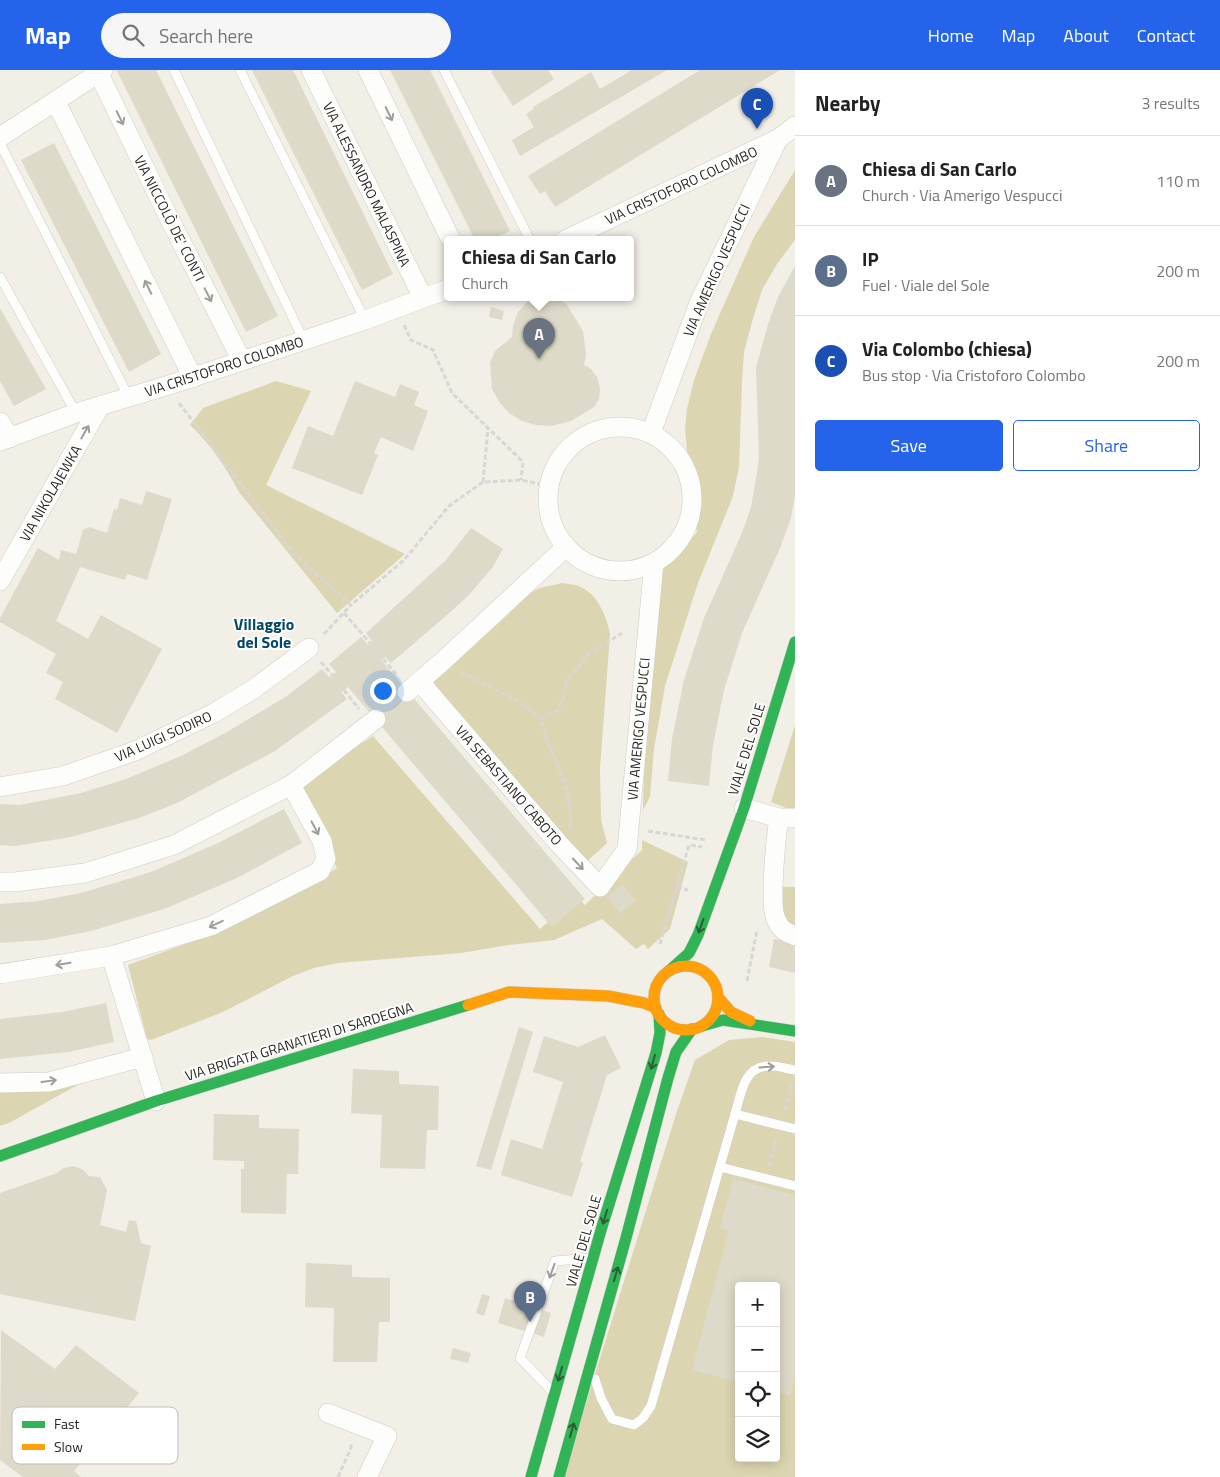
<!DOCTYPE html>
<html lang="en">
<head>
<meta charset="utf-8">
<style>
  body { margin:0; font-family:"Titillium Web",sans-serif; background:#f6f6f6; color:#222 }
  .controls { position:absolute; right:15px; bottom:15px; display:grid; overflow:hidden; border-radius:5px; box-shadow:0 2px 12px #0003 }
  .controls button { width:45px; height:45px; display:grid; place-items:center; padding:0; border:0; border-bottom:1px solid #e0e0e0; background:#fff; color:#222; font:25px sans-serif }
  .you { position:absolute; left:382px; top:620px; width:18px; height:18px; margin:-12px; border:4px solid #fff; border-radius:50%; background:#1a73e8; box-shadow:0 0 0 8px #1a73e833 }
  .badge { display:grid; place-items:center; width:32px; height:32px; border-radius:50%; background:#2563eb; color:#fff; font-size:16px; font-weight:700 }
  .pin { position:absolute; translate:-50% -41px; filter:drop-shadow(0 1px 2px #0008) }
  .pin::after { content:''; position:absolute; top:26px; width:18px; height:15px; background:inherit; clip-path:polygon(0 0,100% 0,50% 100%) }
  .popup { position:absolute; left:444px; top:166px; width:190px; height:65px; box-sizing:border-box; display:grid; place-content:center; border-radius:5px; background:#fff; filter:drop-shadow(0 1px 4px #0005); font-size:16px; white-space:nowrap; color:#767676 }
  .popup b { font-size:19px; color:#222 }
  .popup::after { content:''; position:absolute; left:50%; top:100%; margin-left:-10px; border:10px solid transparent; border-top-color:#fff }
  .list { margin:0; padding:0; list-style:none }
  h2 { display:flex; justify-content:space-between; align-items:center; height:65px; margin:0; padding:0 20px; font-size:21px }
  h2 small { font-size:16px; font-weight:400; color:#767676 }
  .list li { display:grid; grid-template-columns:32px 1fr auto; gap:15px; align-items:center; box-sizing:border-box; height:90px; padding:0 20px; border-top:1px solid #e0e0e0 }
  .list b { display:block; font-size:19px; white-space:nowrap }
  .list p { margin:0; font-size:16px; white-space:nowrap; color:#767676 }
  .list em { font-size:16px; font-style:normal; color:#767676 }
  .actions { display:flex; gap:10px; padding:15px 20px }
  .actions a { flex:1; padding:11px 0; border:1px solid #2563eb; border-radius:5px; text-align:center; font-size:18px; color:#2563eb }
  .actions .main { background:#2563eb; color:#fff }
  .icon { flex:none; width:28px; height:28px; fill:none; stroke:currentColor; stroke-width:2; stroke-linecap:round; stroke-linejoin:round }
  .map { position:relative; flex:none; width:795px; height:1407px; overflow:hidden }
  header { display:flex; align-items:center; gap:30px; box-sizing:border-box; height:70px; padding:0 25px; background:#2563eb; color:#fff }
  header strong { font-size:24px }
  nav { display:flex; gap:28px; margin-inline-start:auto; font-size:18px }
  .search { width:350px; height:45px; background:#f6f6f6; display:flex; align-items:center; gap:12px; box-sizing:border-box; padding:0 18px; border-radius:28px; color:#767676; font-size:19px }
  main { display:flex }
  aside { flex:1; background:#fff }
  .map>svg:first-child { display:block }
</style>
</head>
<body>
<header>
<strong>Map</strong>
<div class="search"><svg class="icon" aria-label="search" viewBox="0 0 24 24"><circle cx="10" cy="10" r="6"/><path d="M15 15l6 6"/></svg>Search here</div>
<nav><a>Home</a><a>Map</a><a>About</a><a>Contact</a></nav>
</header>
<main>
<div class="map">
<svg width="795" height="1407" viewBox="0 0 795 1407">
  <rect width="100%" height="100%" fill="#f1efe6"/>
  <!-- green -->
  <g fill="#dcd5b1" fill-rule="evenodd">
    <path d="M795,100V170L777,194L762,220L752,252L744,282L742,312L739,397L733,426L698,513L665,616L654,679L650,727L643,740C643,700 648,661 650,622C652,585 646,530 664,498C671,485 684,475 695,465L697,462L691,424L685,359L687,339L694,310L711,264L754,167Z"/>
    <path d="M276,311L311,321L266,415L405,484L337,543L239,422C225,396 212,376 190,355L203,338Z"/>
    <path d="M562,513C567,514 573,514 578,516C597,522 607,547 610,564L600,699L601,750L607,773L581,797L426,619L509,544L523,526L540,518Z"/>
    <path d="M795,655V738H786L771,732Z"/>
    <path d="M373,666L540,859L577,827L585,835L642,780V770L688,792L670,859L648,879L644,874L636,879L602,849L554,870L509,875L461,883L338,893L314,898L293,906L223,942L151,970L147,969L128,895L218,862L290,827L337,798L293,718Z"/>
    <path d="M775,817H795V873L783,867Z"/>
    <path d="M762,967L795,972V1407H563L677,1041L695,990L729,970ZM739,1216H776V1388H739Z"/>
    <path d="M0,1012H83L9,1053L0,1056Z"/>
  </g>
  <!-- building -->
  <g fill="#dddac9">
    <path d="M118,0H156L278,246L246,262L117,1Z"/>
    <path d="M252,0H293L393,204L362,220Z"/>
    <path d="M390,0H430L510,161L490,170H475Z"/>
    <path d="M493,0H548L554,9L513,36L491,2Z"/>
    <path d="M632,0H667L520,86L512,70L534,57L526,44L534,39L533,37L591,2L600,19Z"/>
    <path d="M700,0H780L555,137L545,121L540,124L528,106Z"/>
    <path d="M54,73L161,284L129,302L21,90Z"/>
    <path d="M795,196V426L791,448L780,478L742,563L724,620L713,675L709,716L668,711L672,669L684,610L704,548L742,463L751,437L757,403L759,386L756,298L768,254L778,227Z"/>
    <path d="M531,228H558L567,235L583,261L586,285L584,295L591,299L597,307L600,319L599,329L594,337L571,351L551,356L536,355L522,351L509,343L500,333L492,319L490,293L495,281L512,267L513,256L518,242Z"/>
    <path d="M491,237L504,241L502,250L489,247Z"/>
    <path d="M0,238L46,319L14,336L0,311Z"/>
    <path d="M355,311L395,327L400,314L419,322L414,335L428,341L413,381L381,367L374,383L378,385L362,425L292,398L308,356L333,366Z"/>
    <path d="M146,421L172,429L147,510L127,504L125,510L80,497L56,551L88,569L101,545L162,579L117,663L55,629L63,612L46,603L56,584L0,552V548L38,478L59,490L61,480L76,484L83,460L89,457L107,463L114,439L117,440L120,428L142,435Z"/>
    <path d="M471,458L503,479L492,498L469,525L447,545L391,593L385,587L381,590L585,829L552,857L348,617L341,622L347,629L275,681L177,733L139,748L71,767L15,776L0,775V734L20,735L81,723L126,709L181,686L227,662L287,626L322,599L329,607L336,602L329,594L361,567L368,575L372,571L366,563L446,490Z"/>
    <path d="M284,739L302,773L235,809L164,839L91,861L45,870L0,873V834L39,831L81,823L151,802L218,773Z"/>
    <path d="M623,814L636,831L620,843L607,827Z"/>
    <path d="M774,869L795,873V903L769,897Z"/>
    <path d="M106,933L114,972L68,982L0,989V949L62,942Z"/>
    <path d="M519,957L533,962L491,1100L476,1096Z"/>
    <path d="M605,965L621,998L607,1005L580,1092L583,1093L572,1127L501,1105L511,1069L542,1079L563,1012L533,1002L544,966L578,977Z"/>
    <path d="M353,999L399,1001V1014L439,1016L438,1060H427L425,1099L380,1098L382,1045L351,1043Z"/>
    <path d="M214,1044L259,1045V1058L299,1059L298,1104H287L286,1144L241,1143V1099H244V1091L213,1090Z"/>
    <path d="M73,1096L82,1099L89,1106L100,1107L107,1120L100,1155L126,1162L129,1150L136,1151L141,1173L151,1176L135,1251L0,1224V1123L57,1103L64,1098Z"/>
    <path d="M733,1109L795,1125V1307L790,1326L776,1322V1216H739V1312L692,1300L729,1160L720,1158Z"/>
    <path d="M306,1193L352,1195V1207L390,1208V1252H379L377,1292H333L334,1238L305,1237Z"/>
    <path d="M482,1224L490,1226L484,1246L476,1243Z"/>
    <path d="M505,1228L551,1243L544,1267L498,1253Z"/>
    <path d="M1,1260L55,1299L76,1275L139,1323L74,1401L81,1407H23L0,1390Z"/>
    <path d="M453,1278L471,1283L468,1293L450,1289Z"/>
  </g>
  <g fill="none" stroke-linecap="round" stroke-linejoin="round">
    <!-- lane casing -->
    <g stroke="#cdccc5" stroke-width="10">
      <g id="lane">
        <path d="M174,0L304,271"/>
        <path d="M240,0L365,250"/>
        <path d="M444,0L530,170"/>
        <path d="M0,73L128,326"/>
        <path d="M0,207L76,343"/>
        <path d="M735,1044C741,1025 743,998 767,996C776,995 787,999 795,1000"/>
        <path d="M720,1097L795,1116"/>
        <path d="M595,1309L601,1328L612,1349L634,1355L643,1348L651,1336L735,1044L795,1059"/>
        <path d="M551,1320L520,1288L555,1191L590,1188"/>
      </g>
    </g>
    <!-- street casing -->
    <g stroke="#cdccc5" stroke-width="20">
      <g id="street">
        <path d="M311,0L423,228"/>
        <path d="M368,0L451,170"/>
        <path d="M99,4L168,146L242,291"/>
        <path d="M56,32L193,308"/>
        <path d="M0,67L103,0"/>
        <path d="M565,170L778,69L795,56"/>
        <path d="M0,352L10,368"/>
        <circle cx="620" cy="429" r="72"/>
        <path d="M651,363L699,233L778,69"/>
        <path d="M0,371L76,343L166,316L242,291L365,250L448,219"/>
        <path d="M0,511L100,336"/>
        <path d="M420,612L560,775L600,817L627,779L654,493"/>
        <path d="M407,622L443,591L566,477"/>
        <path d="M0,717L63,706L135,681L214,643L252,620L309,578"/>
        <path d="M744,738L779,748H795"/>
        <path d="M779,748C776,767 769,835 776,849C780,859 785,862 795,866"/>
        <path d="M0,812H15L85,803L174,775L291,715L376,649"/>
        <path d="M111,886L156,1031"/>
        <path d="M0,904L111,886L211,856L320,801L326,789L322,771L291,715"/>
        <path d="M0,1013L49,1012L143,987"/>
        <path d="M328,1343L387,1366L367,1407"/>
      </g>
    </g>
    <!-- fast casing -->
    <g stroke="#cdccc5" stroke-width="12">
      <g id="fast">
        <path d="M669,901L689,883L698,865L744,738L795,572"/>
        <path d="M702,956L723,950L795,961"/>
        <path d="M0,1086L156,1031L468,935"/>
        <path d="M531,1407L601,1160L656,983L660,963L659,944"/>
        <path d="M559,1407L626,1168L668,1008L676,982L692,959"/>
      </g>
    </g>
    <!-- slow casing -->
    <g stroke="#cdccc5" stroke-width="12">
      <g id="slow">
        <circle cx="686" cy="928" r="32"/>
        <path d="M718,927L731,942L750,951"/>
        <path d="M468,935L509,922L608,926L644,933L656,938"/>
      </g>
    </g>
    <!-- path -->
    <g stroke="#d8d7d5" stroke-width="3" stroke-dasharray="5 2.5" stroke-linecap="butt">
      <path d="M404,255L411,270L433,280L452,323L523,392L521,410"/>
      <path d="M179,333L294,484L351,535L404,490L449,436L483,412L521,410L549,416"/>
      <path d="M483,412L488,358"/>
      <path d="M344,543L370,573"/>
      <path d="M324,564L351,535"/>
      <path d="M383,589L397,605"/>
      <path d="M321,592L332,605"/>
      <path d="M461,602L517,630L541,649"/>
      <path d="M344,620L359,639"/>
      <path d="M570,757C574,726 558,700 548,672C545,665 543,657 541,649L558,640L563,628L566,611L589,584L622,563"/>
      <path d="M648,761L706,770"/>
      <path d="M677,817L688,820"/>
      <path d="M660,874L689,775L702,777"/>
      <path d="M747,911L757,860"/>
      <path d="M785,1040L792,1015"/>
      <path d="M769,1096L776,1070"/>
      <path d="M338,1407L351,1378V1373"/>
    </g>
    <!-- lane -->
    <use href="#lane" stroke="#fdfdfb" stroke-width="9"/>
    <!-- street -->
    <use href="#street" stroke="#fdfdfb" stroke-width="19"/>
    <!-- fast -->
    <use href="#fast" stroke="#30b455" stroke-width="11"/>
    <!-- slow -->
    <use href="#slow" stroke="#ff9f0a" stroke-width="11"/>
  </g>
  <!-- one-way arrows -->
  <defs><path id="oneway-shaft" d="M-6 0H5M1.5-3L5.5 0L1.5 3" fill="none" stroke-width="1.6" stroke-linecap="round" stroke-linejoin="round" transform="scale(1.25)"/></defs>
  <g stroke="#9d9d99">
    <use href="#oneway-shaft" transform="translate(389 44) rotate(64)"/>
    <use href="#oneway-shaft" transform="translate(120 48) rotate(64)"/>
    <use href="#oneway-shaft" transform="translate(148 217) rotate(-116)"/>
    <use href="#oneway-shaft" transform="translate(208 225) rotate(63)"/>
    <use href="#oneway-shaft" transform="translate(85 362) rotate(-60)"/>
    <use href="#oneway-shaft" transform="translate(315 758) rotate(62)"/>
    <use href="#oneway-shaft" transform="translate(578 794) rotate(47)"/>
    <use href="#oneway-shaft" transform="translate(216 854) rotate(155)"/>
    <use href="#oneway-shaft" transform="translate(63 894) rotate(171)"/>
    <use href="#oneway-shaft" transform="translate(767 997) rotate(-4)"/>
    <use href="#oneway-shaft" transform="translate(49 1011) rotate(-8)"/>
    <use href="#oneway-shaft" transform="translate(552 1201) rotate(110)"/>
  </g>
  <g stroke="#2b5f36">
    <use href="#oneway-shaft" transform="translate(701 856) rotate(109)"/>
    <use href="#oneway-shaft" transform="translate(653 992) rotate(106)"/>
    <use href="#oneway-shaft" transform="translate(605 1147) rotate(107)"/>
    <use href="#oneway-shaft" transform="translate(616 1204) rotate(-74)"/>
    <use href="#oneway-shaft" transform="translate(560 1304) rotate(106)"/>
    <use href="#oneway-shaft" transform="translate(572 1360) rotate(-74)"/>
  </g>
  <g text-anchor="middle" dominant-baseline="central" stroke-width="4" stroke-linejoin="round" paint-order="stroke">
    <!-- street labels -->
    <g font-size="14" fill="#282721" stroke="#fff">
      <text transform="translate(367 114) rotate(64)">VIA ALESSANDRO MALASPINA</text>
      <text transform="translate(681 115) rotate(-25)">VIA CRISTOFORO COLOMBO</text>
      <text transform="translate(170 148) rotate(63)">VIA NICCOLÒ DE' CONTI</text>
      <text transform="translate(716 200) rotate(-66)">VIA AMERIGO VESPUCCI</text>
      <text transform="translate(224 296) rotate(-18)">VIA CRISTOFORO COLOMBO</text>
      <text transform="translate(50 423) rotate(-60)">VIA NIKOLAJEWKA</text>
      <text transform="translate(638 659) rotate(-85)">VIA AMERIGO VESPUCCI</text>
      <text transform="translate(163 666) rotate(-24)">VIA LUIGI SODIRO</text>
      <text transform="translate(746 679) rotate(-73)">VIALE DEL SOLE</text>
      <text transform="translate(509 715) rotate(49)">VIA SEBASTIANO CABOTO</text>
      <text transform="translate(299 971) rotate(-17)">VIA BRIGATA GRANATIERI DI SARDEGNA</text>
      <text transform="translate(583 1171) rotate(-74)">VIALE DEL SOLE</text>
    </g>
    <!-- quarter labels -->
    <g font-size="16" font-weight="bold" fill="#004866" stroke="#fff">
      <text x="264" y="554">Villaggio<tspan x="264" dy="18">del Sole</tspan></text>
    </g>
  </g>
  <!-- legend -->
  <rect x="12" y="1337" width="166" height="57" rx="8" fill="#fff" stroke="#bebebc" stroke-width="1"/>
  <rect x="22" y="1351" width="23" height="7" fill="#30b455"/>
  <rect x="22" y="1374" width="23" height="6" fill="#ff9f0a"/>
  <g font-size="14" fill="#282721">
    <text x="54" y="1359">Fast</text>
    <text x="54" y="1382">Slow</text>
  </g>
</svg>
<div class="controls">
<button>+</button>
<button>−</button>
<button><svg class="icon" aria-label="locate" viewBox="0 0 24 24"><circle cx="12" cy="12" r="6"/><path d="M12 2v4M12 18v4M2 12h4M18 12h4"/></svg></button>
<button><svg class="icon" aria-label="layers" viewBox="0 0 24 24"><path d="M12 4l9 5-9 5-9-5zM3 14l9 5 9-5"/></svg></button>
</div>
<div class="you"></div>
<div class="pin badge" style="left:539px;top:289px;background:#6b7280">A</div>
<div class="popup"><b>Chiesa di San Carlo</b>Church</div>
<div class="pin badge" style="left:530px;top:1252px;background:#5c6f8a">B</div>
<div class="pin badge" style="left:757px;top:59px;background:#1a4fb4">C</div>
</div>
<aside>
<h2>Nearby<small>3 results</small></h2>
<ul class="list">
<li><span class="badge" style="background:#6b7280">A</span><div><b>Chiesa di San Carlo</b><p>Church · Via Amerigo Vespucci</p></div><em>110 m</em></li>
<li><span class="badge" style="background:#5c6f8a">B</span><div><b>IP</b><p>Fuel · Viale del Sole</p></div><em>200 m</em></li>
<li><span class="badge" style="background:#1a4fb4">C</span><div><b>Via Colombo (chiesa)</b><p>Bus stop · Via Cristoforo Colombo</p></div><em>200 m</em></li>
</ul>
<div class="actions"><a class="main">Save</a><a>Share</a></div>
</aside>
</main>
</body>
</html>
